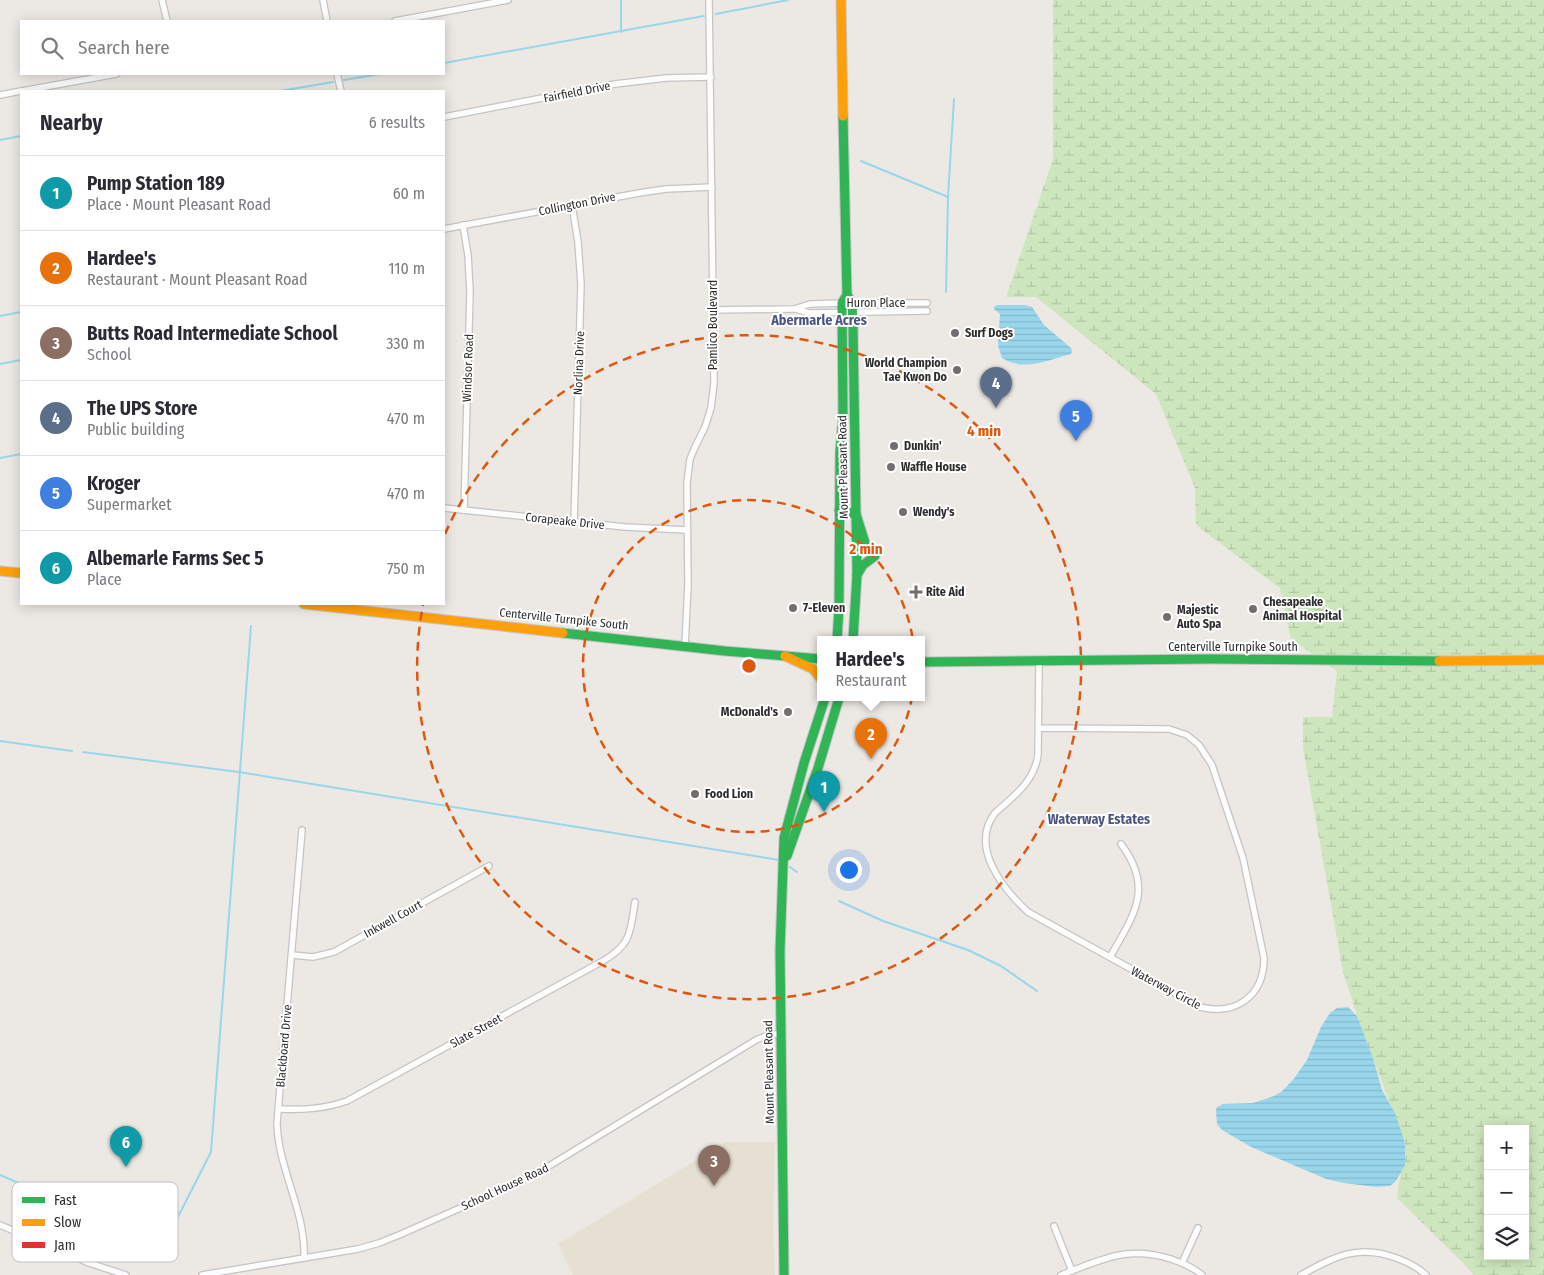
<!DOCTYPE html>
<html lang="en">
<head>
<meta charset="utf-8">
<style>
  body { margin:0; font-family:"Fira Sans Condensed",sans-serif; background:#f7f7f7; color:#2b2b33 }
  .controls { position:absolute; right:15px; bottom:15px; display:grid; overflow:hidden; border-radius:0px; box-shadow:0 2px 12px #0003 }
  .controls button { width:45px; height:45px; display:grid; place-items:center; padding:0; border:0; border-bottom:1px solid #e1e1e2; background:#fff; color:#2b2b33; font:25px sans-serif }
  .you { position:absolute; left:848px; top:869px; width:18px; height:18px; margin:-12px; border:4px solid #fff; border-radius:50%; background:#1a73e8; box-shadow:0 0 0 8px #1a73e833 }
  .badge { display:grid; place-items:center; width:32px; height:32px; border-radius:50%; background:#706f6e; color:#fff; font-size:16px; font-weight:700 }
  .pin { position:absolute; translate:-50% -41px; filter:drop-shadow(0 1px 2px #0008) }
  .pin::after { content:''; position:absolute; top:26px; width:18px; height:15px; background:inherit; clip-path:polygon(0 0,100% 0,50% 100%) }
  .popup { position:absolute; left:817px; top:636px; width:108px; height:65px; box-sizing:border-box; display:grid; place-content:center; border-radius:0px; background:#fff; filter:drop-shadow(0 1px 4px #0005); font-size:16px; white-space:nowrap; color:#7c7c81 }
  .popup b { font-size:19px; color:#2b2b33 }
  .popup::after { content:''; position:absolute; left:50%; top:100%; margin-left:-10px; border:10px solid transparent; border-top-color:#fff }
  .list { margin:0; padding:0; list-style:none }
  h2 { display:flex; justify-content:space-between; align-items:center; height:65px; margin:0; padding:0 20px; font-size:21px }
  h2 small { font-size:16px; font-weight:400; color:#7c7c81 }
  .list li { display:grid; grid-template-columns:32px 1fr auto; gap:15px; align-items:center; box-sizing:border-box; height:75px; padding:0 20px; border-top:1px solid #e1e1e2 }
  .list b { display:block; font-size:19px; white-space:nowrap }
  .list p { margin:0; font-size:16px; white-space:nowrap; color:#7c7c81 }
  .list em { font-size:16px; font-style:normal; color:#7c7c81 }
  .icon { flex:none; width:28px; height:28px; fill:none; stroke:currentColor; stroke-width:2; stroke-linecap:round; stroke-linejoin:round }
  .map { position:relative; flex:none; width:1544px; height:1275px; overflow:hidden }
  .search { position:absolute; background:#fff; box-shadow:0 2px 12px #0003; left:20px; top:20px; width:425px; height:55px; display:flex; align-items:center; gap:12px; box-sizing:border-box; padding:0 18px; border-radius:0px; color:#7c7c81; font-size:19px }
  .panel { position:absolute; background:#fff; box-shadow:0 2px 12px #0003; left:20px; top:90px; width:425px; height:515px; border-radius:0px }
  .map>svg:first-child { display:block }
</style>
</head>
<body>
<div class="map">
<svg width="1544" height="1275" viewBox="0 0 1544 1275">
  <defs>
    <pattern id="wetland-marsh" width="20" height="14" patternUnits="userSpaceOnUse" patternTransform="scale(1.25)"><rect width="20" height="14" fill="#cee6be"/><path d="M1 5h8M5 5V1M11 12h8M15 12V8" fill="none" stroke="#b1c6a4"/></pattern>
    <pattern id="water-rules" width="6" height="5" patternUnits="userSpaceOnUse" patternTransform="scale(1.25)"><rect width="6" height="5" fill="#99d6ec"/><path d="M0 2.5h6" fill="none" stroke="#84b8cb"/></pattern>
  </defs>
  <rect width="100%" height="100%" fill="#ece8e4"/>
  <!-- education -->
  <path fill="#e6e0d3" d="M726,1142H775L773,1229L775,1275H573L558,1244Z"/>
  <!-- wetland -->
  <path fill="url(#wetland-marsh)" fill-rule="evenodd" d="M1053,0H1544V1275H1474L1463,1263L1397,1198L1405,1143L1360,1024L1343,972L1303,748V717H1332L1337,671L1291,639L1280,588L1196,525L1195,488L1156,394L1036,297H1006L1053,159ZM1488,1129H1525V1256H1488Z"/>
  <!-- water -->
  <g fill="url(#water-rules)">
    <path d="M997,305H1025L1032,307L1044,325L1071,348L1072,351L1071,354C1048,360 1024,372 1002,358L998,345L1000,314L994,309V307Z"/>
    <path d="M1348,1007L1357,1016L1373,1058L1382,1090L1395,1113L1405,1143V1165L1396,1181L1390,1186L1376,1187L1344,1183L1326,1179L1251,1147L1222,1130L1217,1124L1216,1110L1217,1107L1223,1104L1253,1103L1274,1096L1281,1092L1293,1080L1307,1060L1321,1027L1330,1013L1337,1008Z"/>
  </g>
  <g fill="none" stroke-linecap="round" stroke-linejoin="round">
    <!-- stream -->
    <g stroke="#99d6ec" stroke-width="2">
      <path d="M621,0V32"/>
      <path d="M716,14L788,0"/>
      <path d="M444,63L704,16"/>
      <path d="M344,80L380,74"/>
      <path d="M280,91L333,82"/>
      <path d="M0,140L21,136"/>
      <path d="M861,161L948,197"/>
      <path d="M946,292L948,197L954,99"/>
      <path d="M0,316L21,312"/>
      <path d="M0,364L21,360"/>
      <path d="M0,458L21,454"/>
      <path d="M0,741L72,751"/>
      <path d="M83,752L239,772L779,860"/>
      <path d="M790,867L797,872"/>
      <path d="M839,901L883,921L968,950L1001,966L1037,991"/>
      <path d="M0,1175L44,1194"/>
      <path d="M157,1258L211,1152L251,626"/>
    </g>
    <!-- street casing -->
    <g stroke="#c5c4c5" stroke-width="8">
      <g id="street">
        <path d="M162,0L167,21"/>
        <path d="M323,0L327,21"/>
        <path d="M395,21L508,0"/>
        <path d="M337,74L341,91"/>
        <path d="M22,91L116,74"/>
        <path d="M0,95L21,91"/>
        <path d="M444,117L615,84L666,78L711,77"/>
        <path d="M572,205L578,242L581,284L574,522"/>
        <path d="M463,225L468,255L470,292L464,510"/>
        <path d="M444,229L639,193L666,189L712,187"/>
        <path d="M796,309L809,313L927,311"/>
        <path d="M713,310L794,309L810,304L842,303H927"/>
        <path d="M444,508L625,527L687,530"/>
        <path d="M685,646L688,584L687,483L690,459L695,447L705,427L711,408L714,383L709,0"/>
        <path d="M1039,728L1169,729L1187,735L1199,745L1212,765L1243,858L1264,958C1264,996 1236,1016 1200,1007L1028,912C1003,889 969,847 995,813C1014,796 1034,782 1038,755L1039,660"/>
        <path d="M302,830L277,1123C278,1169 306,1211 304,1258"/>
        <path d="M292,955L313,957L334,952L489,866"/>
        <path d="M1110,957C1133,916 1155,889 1121,844"/>
        <path d="M279,1109C303,1110 324,1109 347,1101L603,961C632,944 630,932 635,902"/>
        <path d="M0,1225L89,1263L126,1275"/>
        <path d="M1054,1226L1072,1271"/>
        <path d="M1182,1263L1198,1228"/>
        <path d="M202,1275L358,1249L379,1243L399,1235L508,1187L549,1166L756,1040L766,1036L781,1033"/>
        <path d="M1061,1275C1101,1260 1127,1245 1171,1259C1182,1263 1193,1267 1202,1275"/>
        <path d="M1301,1275C1335,1256 1360,1243 1399,1259C1409,1263 1419,1268 1426,1275"/>
      </g>
    </g>
    <!-- fast casing -->
    <g stroke="#c5c4c5" stroke-width="11">
      <g id="fast">
        <path d="M847,295L852,303L853,326L857,575L853,640"/>
        <path d="M839,510L856,514L867,549L875,556L863,565L857,575"/>
        <path d="M563,633L725,651L821,659"/>
        <path d="M837,640L839,608L840,452L843,417L842,303L847,295L843,116"/>
        <path d="M921,662L1210,659L1439,661"/>
        <path d="M787,856L818,768L839,698"/>
        <path d="M784,1275L780,951L784,838L804,763L825,698"/>
      </g>
    </g>
    <!-- slow casing -->
    <g stroke="#c5c4c5" stroke-width="11">
      <g id="slow">
        <path d="M841,0L843,116"/>
        <path d="M0,571L21,573"/>
        <path d="M304,604L563,633"/>
        <path d="M785,656L813,669L821,679"/>
        <path d="M1439,661L1544,660"/>
      </g>
    </g>
    <!-- street -->
    <use href="#street" stroke="#fcfcfb" stroke-width="5.5"/>
    <!-- fast -->
    <use href="#fast" stroke="#30b455" stroke-width="9"/>
    <!-- slow -->
    <use href="#slow" stroke="#ff9f0a" stroke-width="9"/>
  </g>
  <!-- distance rings -->
  <g fill="none" stroke="#df570e" stroke-width="2.5" stroke-dasharray="9 6">
    <circle cx="749" cy="666" r="166"/>
    <path d="M445 534A332 332 0 1 1 423 605"/>
  </g>
  <!-- markers -->
  <g fill="#706f6e" stroke="#fff" stroke-width="2">
    <circle cx="955" cy="333" r="5"/>
    <circle cx="957" cy="370" r="5"/>
    <circle cx="894" cy="446" r="5"/>
    <circle cx="891" cy="467" r="5"/>
    <circle cx="903" cy="512" r="5"/>
    <path d="M913.5 584.5h5v5h5v5h-5v5h-5v-5h-5v-5h5z"/>
    <circle cx="793" cy="608" r="5"/>
    <circle cx="1253" cy="609" r="5"/>
    <circle cx="1167" cy="617" r="5"/>
    <circle cx="788" cy="712" r="5"/>
    <circle cx="695" cy="794" r="5"/>
  </g>
  <g text-anchor="middle" dominant-baseline="central" stroke-width="4" stroke-linejoin="round" paint-order="stroke">
    <!-- street labels -->
    <g font-size="12" fill="#2e2e2e" stroke="#fff">
      <text transform="translate(577 92) rotate(-11)">Fairfield Drive</text>
      <text transform="translate(577 204) rotate(-11)">Collington Drive</text>
      <text x="876" y="303">Huron Place</text>
      <text transform="translate(713 325) rotate(-90)">Pamlico Boulevard</text>
      <text transform="translate(579 363) rotate(-88)">Norlina Drive</text>
      <text transform="translate(468 368) rotate(-88)">Windsor Road</text>
      <text transform="translate(843 467) rotate(-91)">Mount Pleasant Road</text>
      <text transform="translate(565 521) rotate(6)">Corapeake Drive</text>
      <text transform="translate(564 619) rotate(6)">Centerville Turnpike South</text>
      <text x="1233" y="647">Centerville Turnpike South</text>
      <text transform="translate(393 919) rotate(-29)">Inkwell Court</text>
      <text transform="translate(1166 988) rotate(28)">Waterway Circle</text>
      <text transform="translate(476 1031) rotate(-29)">Slate Street</text>
      <text transform="translate(284 1046) rotate(-85)">Blackboard Drive</text>
      <text transform="translate(769 1072) rotate(-91)">Mount Pleasant Road</text>
      <text transform="translate(505 1187) rotate(-25)">School House Road</text>
    </g>
    <!-- poi labels -->
    <g font-size="12" font-weight="bold" fill="#2e2e2e" stroke="#fff" text-anchor="start">
      <text x="965" y="333">Surf Dogs</text>
      <text x="947" y="363" text-anchor="end">World Champion<tspan x="947" dy="14">Tae Kwon Do</tspan></text>
      <text x="904" y="446">Dunkin'</text>
      <text x="901" y="467">Waffle House</text>
      <text x="913" y="512">Wendy's</text>
      <text x="926" y="592">Rite Aid</text>
      <text x="1263" y="602">Chesapeake<tspan x="1263" dy="14">Animal Hospital</tspan></text>
      <text x="803" y="608">7-Eleven</text>
      <text x="1177" y="610">Majestic<tspan x="1177" dy="14">Auto Spa</tspan></text>
      <text x="778" y="712" text-anchor="end">McDonald's</text>
      <text x="705" y="794">Food Lion</text>
    </g>
    <!-- neighbourhood labels -->
    <g font-size="14" font-weight="bold" fill="#4d5680" stroke="#fff">
      <text x="819" y="320">Abermarle Acres</text>
      <text x="1099" y="819">Waterway Estates</text>
    </g>
  </g>
  <!-- legend -->
  <rect x="12" y="1182" width="166" height="80" rx="8" fill="#fff" stroke="#c0c0c0" stroke-width="1"/>
  <rect x="22" y="1197" width="23" height="6" fill="#30b455"/>
  <rect x="22" y="1219" width="23" height="7" fill="#ff9f0a"/>
  <rect x="22" y="1242" width="23" height="6" fill="#e5322d"/>
  <g font-size="14" fill="#2e2e2e">
    <text x="54" y="1205">Fast</text>
    <text x="54" y="1227">Slow</text>
    <text x="54" y="1250">Jam</text>
  </g>
  <circle cx="749" cy="666" r="8" fill="#df570e" stroke="#fff" stroke-width="2.5"/>
  <g font-size="15" text-anchor="middle" font-weight="bold" fill="#df570e" stroke="#fff" stroke-width="4" stroke-linejoin="round" paint-order="stroke">
    <text x="984" y="436">4 min</text>
    <text x="866" y="554">2 min</text>
  </g>
</svg>
<div class="controls">
<button>+</button>
<button>−</button>
<button><svg class="icon" aria-label="layers" viewBox="0 0 24 24"><path d="M12 4l9 5-9 5-9-5zM3 14l9 5 9-5"/></svg></button>
</div>
<div class="you"></div>
<div class="pin badge" style="left:824px;top:812px;background:#0f9aa8">1</div>
<div class="pin badge" style="left:871px;top:759px;background:#e8710a">2</div>
<div class="popup"><b>Hardee's</b>Restaurant</div>
<div class="pin badge" style="left:714px;top:1186px;background:#8d6e63">3</div>
<div class="pin badge" style="left:996px;top:408px;background:#5c6f8a">4</div>
<div class="pin badge" style="left:1076px;top:441px;background:#3f7fe0">5</div>
<div class="pin badge" style="left:126px;top:1167px;background:#0f9aa8">6</div>
<div class="search"><svg class="icon" aria-label="search" viewBox="0 0 24 24"><circle cx="10" cy="10" r="6"/><path d="M15 15l6 6"/></svg>Search here</div>
<section class="panel">
<h2>Nearby<small>6 results</small></h2>
<ul class="list">
<li><span class="badge" style="background:#0f9aa8">1</span><div><b>Pump Station 189</b><p>Place · Mount Pleasant Road</p></div><em>60 m</em></li>
<li><span class="badge" style="background:#e8710a">2</span><div><b>Hardee's</b><p>Restaurant · Mount Pleasant Road</p></div><em>110 m</em></li>
<li><span class="badge" style="background:#8d6e63">3</span><div><b>Butts Road Intermediate School</b><p>School</p></div><em>330 m</em></li>
<li><span class="badge" style="background:#5c6f8a">4</span><div><b>The UPS Store</b><p>Public building</p></div><em>470 m</em></li>
<li><span class="badge" style="background:#3f7fe0">5</span><div><b>Kroger</b><p>Supermarket</p></div><em>470 m</em></li>
<li><span class="badge" style="background:#0f9aa8">6</span><div><b>Albemarle Farms Sec 5</b><p>Place</p></div><em>750 m</em></li>
</ul>
</section>
</div>
</body>
</html>
